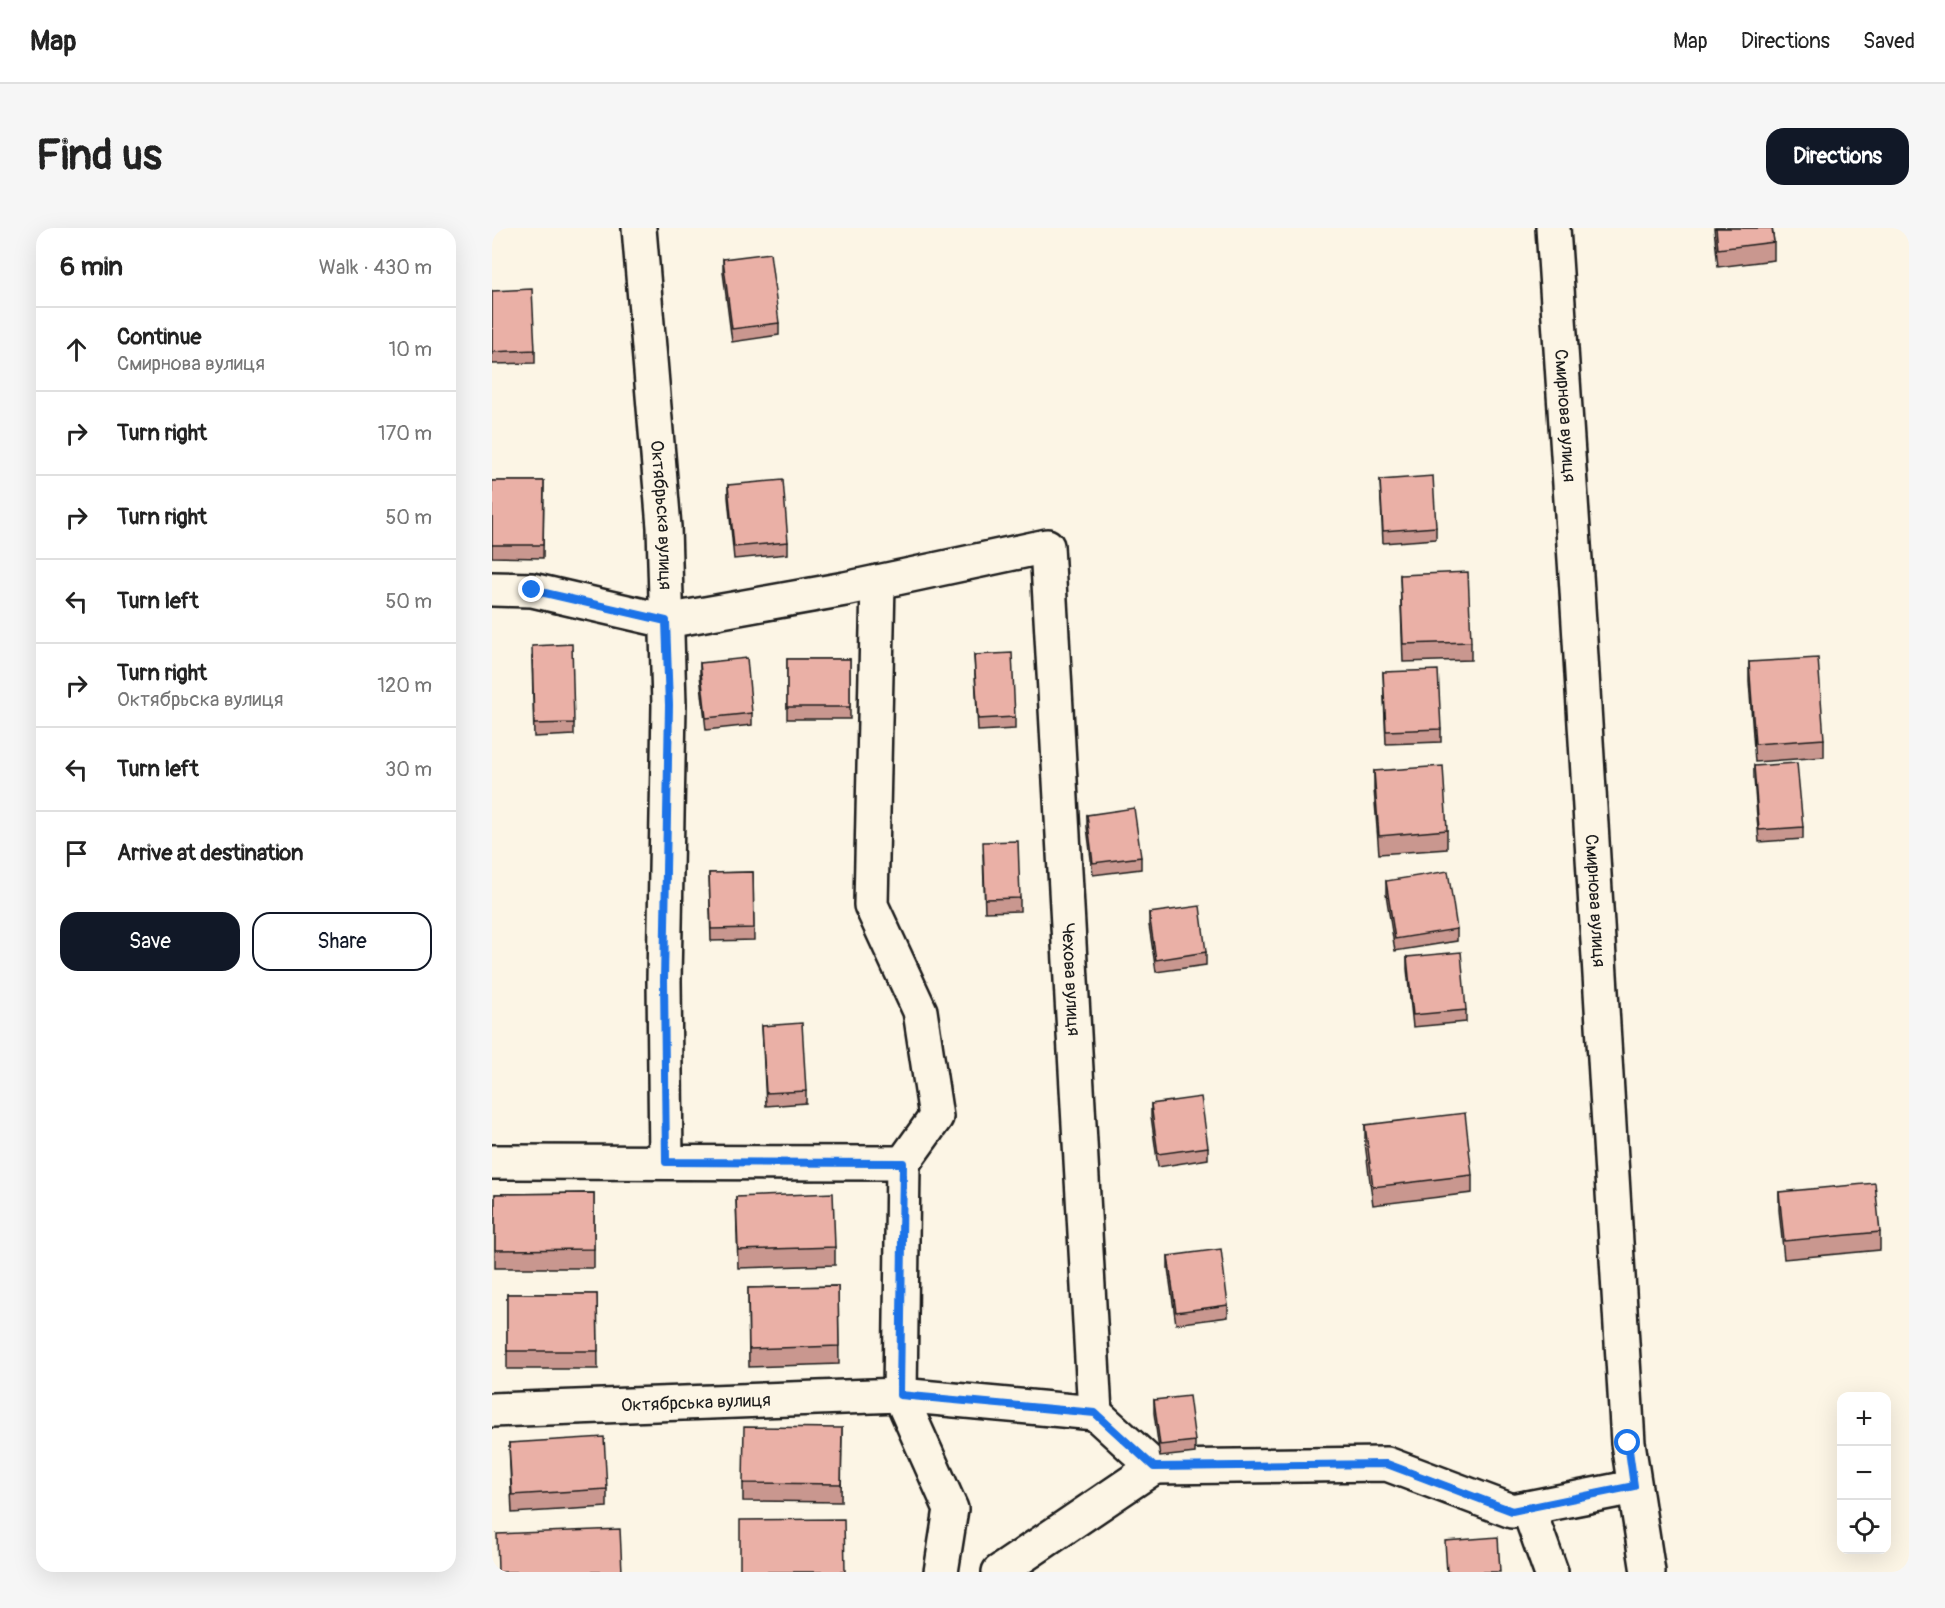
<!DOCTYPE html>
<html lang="en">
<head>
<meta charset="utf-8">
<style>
  body { margin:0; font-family:Pangolin,sans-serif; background:#f6f6f6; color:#222 }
  .controls { position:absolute; right:18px; bottom:18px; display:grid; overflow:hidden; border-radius:12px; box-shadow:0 6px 24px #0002 }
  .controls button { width:54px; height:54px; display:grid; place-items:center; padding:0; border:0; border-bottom:2px solid #e0e0e0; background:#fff; color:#222; font:30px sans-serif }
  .stop { position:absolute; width:18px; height:18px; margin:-14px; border:4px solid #1a73e8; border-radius:50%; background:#fff }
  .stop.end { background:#1a73e8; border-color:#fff; box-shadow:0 2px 6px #0008 }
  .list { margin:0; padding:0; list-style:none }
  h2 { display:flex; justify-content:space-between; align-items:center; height:78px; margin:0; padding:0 24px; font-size:26px }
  h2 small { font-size:20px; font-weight:400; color:#767676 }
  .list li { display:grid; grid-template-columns:39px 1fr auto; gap:18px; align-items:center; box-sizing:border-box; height:84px; padding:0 24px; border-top:2px solid #e0e0e0 }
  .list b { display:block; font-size:22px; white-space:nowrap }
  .list p { margin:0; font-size:20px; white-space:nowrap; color:#767676 }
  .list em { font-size:20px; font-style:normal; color:#767676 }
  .actions { display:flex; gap:12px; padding:18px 24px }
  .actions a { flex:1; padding:14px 0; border:2px solid #111827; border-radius:18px; text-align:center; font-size:21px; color:#111827 }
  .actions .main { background:#111827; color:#fff }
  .icon { flex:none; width:33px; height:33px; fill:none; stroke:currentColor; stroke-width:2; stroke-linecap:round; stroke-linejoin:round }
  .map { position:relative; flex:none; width:1417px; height:1344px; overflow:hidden; border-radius:18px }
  header { display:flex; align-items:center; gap:36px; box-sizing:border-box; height:84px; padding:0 30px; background:#fff; border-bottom:2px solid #e0e0e0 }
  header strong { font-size:28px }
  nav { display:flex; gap:33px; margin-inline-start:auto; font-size:21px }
  .intro { display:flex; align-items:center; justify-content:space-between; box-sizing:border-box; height:144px; padding:0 36px }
  h1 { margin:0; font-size:42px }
  .button { padding:15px 27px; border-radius:18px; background:#111827; color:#fff; font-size:21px; font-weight:700 }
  main { display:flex; gap:36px; padding:0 36px }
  aside { flex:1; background:#fff; border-radius:18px; box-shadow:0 6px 24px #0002 }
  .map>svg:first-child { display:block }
</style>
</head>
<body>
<header>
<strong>Map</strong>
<nav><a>Map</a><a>Directions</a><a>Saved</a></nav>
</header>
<div class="intro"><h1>Find us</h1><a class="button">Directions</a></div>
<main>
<aside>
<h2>6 min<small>Walk · 430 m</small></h2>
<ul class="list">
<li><svg class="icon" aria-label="ahead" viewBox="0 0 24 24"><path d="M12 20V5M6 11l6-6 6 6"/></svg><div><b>Continue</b><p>Смирнова вулиця</p></div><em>10 m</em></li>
<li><svg class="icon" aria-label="right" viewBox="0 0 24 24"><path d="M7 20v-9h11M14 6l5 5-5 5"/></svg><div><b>Turn right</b></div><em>170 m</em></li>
<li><svg class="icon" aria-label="right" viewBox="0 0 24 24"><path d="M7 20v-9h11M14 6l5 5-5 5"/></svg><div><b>Turn right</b></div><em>50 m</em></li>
<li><svg class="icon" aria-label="left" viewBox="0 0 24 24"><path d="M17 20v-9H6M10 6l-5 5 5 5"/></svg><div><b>Turn left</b></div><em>50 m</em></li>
<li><svg class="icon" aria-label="right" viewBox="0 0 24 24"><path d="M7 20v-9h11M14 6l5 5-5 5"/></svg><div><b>Turn right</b><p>Октябрьска вулиця</p></div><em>120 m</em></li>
<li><svg class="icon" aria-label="left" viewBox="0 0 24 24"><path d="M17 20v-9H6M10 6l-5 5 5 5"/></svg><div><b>Turn left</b></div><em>30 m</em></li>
<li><svg class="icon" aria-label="arrive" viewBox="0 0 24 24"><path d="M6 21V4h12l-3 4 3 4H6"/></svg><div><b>Arrive at destination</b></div></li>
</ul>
<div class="actions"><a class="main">Save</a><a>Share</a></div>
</aside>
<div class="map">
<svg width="1417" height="1344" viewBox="0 0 1417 1344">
  <rect width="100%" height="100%" fill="#fcf5e5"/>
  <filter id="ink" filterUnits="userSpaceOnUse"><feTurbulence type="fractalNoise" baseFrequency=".0167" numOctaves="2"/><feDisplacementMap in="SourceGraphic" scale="12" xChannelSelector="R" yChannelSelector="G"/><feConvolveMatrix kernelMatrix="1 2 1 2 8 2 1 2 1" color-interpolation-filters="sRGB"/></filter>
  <g filter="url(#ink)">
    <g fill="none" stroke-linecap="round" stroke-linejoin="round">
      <!-- minor casing -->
      <g stroke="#1c1c1c" stroke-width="38">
        <g id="minor">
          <path id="s1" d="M147,0L172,299L177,477L172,753L174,934"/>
          <path id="s2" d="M1061,0L1085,362L1136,1215L1156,1344"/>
          <path d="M386,354L379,677L428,783L444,889L411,935"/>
          <path id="s3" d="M0,361L40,362L174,393L353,361L555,318L603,1185"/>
          <path d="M0,934L411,935L408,1167L459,1281L449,1344"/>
          <path id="s4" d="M0,1182L408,1167L603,1185L662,1239L895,1236L1020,1283L1142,1259"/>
          <path d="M1036,1280L1059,1344"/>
          <path d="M507,1344L662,1239"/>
        </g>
      </g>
      <!-- minor -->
      <use href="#minor" stroke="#fcf5e5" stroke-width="33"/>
    </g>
    <!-- wall -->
    <g fill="#c9978f" stroke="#1c1c1c" stroke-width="1.5">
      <path d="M1222,0H1280L1282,14V32L1226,39Z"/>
      <path d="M231,31L287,95V107L240,114L231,44Z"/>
      <path d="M0,63L43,122V135L0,136Z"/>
      <path d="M888,252L944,299V311L891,315Z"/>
      <path d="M0,253H52L51,330L0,329Z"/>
      <path d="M236,257L296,314V326L242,331L236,269Z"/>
      <path d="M908,347L979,414V432L911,434Z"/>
      <path d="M482,427L523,489V501L486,503Z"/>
      <path d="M40,430L82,495V507L42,509Z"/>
      <rect x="295" y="431" width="63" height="60"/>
      <path d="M1257,434L1332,511V529L1263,534L1257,453Z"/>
      <path d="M208,435L260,485V497L214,502L208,447Z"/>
      <path d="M891,444L949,501V514L894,516Z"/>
      <path d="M1262,538L1311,599V611L1267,614L1262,550Z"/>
      <path d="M882,543L955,602V621L887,626L882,561Z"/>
      <path d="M595,587L649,629V641L601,647L595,599Z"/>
      <path d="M491,627L528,670V683L493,684Z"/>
      <path d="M261,644L262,712L219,713L217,645Z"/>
      <path d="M894,653L965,701V713L903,723L894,666Z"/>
      <path d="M657,685L714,724V737L664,744L657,697Z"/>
      <path d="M915,729L974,782V794L921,799L915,741Z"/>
      <path d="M270,798L314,863V875L274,878Z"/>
      <path d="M659,876L716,919V931L666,939L659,888Z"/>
      <path d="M873,897L980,947V965L881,977L873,915Z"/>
      <path d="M1287,964L1388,1004V1022L1292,1031L1287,982Z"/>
      <path d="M102,965V1040H3V966Z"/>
      <path d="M244,969L343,1019V1037L246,1040Z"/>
      <path d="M676,1028L736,1077V1089L684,1096L676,1040Z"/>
      <path d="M346,1058L347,1136L257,1139L256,1060Z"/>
      <path d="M15,1066H105L106,1141H15Z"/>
      <path d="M662,1172L703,1213V1225L668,1229L662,1185Z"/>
      <path d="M350,1200L349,1274L251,1273V1255Z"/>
      <path d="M17,1215L115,1261V1279L20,1285Z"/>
    </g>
    <!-- building -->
    <g fill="#eab0a6" stroke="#1c1c1c" stroke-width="1.5">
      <path d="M1224,0H1280L1282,14L1226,21Z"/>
      <path d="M278,25L287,95L240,101L231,31Z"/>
      <path d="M40,61L43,122L0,124V63Z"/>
      <path d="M941,248L944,299L891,303L888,252Z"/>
      <path d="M291,252L296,314L242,319L236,257Z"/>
      <path d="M0,253H52L51,317H0Z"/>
      <path d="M976,344L979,414L911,416L908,347Z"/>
      <path d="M80,416L82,495L42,496L40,418Z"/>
      <path d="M520,425L523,489L486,491L482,427Z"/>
      <path d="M255,430L260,485L214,490L208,435Z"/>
      <path d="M1326,430L1332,511L1263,516L1257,434Z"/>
      <rect x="295" y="431" width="63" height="48"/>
      <path d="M946,442L949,501L894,503L891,444Z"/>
      <path d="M1305,535L1311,599L1267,602L1262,538Z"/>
      <path d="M951,538L955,602L887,608L882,543Z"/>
      <path d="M642,580L649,629L601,635L595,587Z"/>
      <path d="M526,613L528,670L493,671L491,614Z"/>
      <path d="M956,643L965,701L903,711L894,653Z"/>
      <path d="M261,644L262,700L219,701L217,645Z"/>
      <path d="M708,678L714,724L664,732L657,685Z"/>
      <path d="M969,724L974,782L921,787L915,729Z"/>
      <path d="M310,795L314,863L274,865L270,798Z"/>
      <path d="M709,869L716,919L666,926L659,876Z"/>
      <path d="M973,885L980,947L881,959L873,897Z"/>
      <path d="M1383,955L1388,1004L1292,1013L1287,964Z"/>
      <path d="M102,965V1021L3,1022V966Z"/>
      <path d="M341,965L343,1019L246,1022L244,969Z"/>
      <path d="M729,1021L736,1077L684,1084L676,1028Z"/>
      <path d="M346,1058L347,1118L257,1121L256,1060Z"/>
      <path d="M15,1066H105L106,1123H15Z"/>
      <path d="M697,1168L703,1213L668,1217L662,1172Z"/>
      <path d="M252,1199L350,1200L349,1256L251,1255Z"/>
      <path d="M112,1209L115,1261L20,1267L17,1215Z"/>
      <path d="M352,1291L353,1344H248V1292Z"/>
      <path d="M128,1301L130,1344H6L5,1306Z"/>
      <path d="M1006,1309L1008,1344H955L953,1313Z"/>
    </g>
  </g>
  <g fill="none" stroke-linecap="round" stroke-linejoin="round" filter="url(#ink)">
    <!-- route -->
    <path stroke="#1a73e8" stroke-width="8" d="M40,362L174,393L177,477L172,753L174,934L411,935L408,1167L603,1185L662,1239L895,1236L1020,1283L1142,1258L1136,1215"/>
  </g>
  <g text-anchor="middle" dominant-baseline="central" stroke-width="4.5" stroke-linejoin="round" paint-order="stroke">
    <!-- street labels -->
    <g font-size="18" fill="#1c1c1c" stroke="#fcf5e5">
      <text stroke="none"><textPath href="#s2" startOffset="188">Смирнова вулиця</textPath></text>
      <text stroke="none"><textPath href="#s1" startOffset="288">Октябрьска вулиця</textPath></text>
      <text stroke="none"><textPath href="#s2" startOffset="674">Смирнова вулиця</textPath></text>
      <text stroke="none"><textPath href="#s3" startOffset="1000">Чехова вулиця</textPath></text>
      <text stroke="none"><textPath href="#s4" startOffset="204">Октябрська вулиця</textPath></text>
    </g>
  </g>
</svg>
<div class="controls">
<button>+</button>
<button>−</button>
<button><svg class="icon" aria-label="locate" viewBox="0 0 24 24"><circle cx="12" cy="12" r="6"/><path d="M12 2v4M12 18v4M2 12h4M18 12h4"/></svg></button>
</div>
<div class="stop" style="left:1136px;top:1215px"></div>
<div class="stop end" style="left:40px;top:362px"></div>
</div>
</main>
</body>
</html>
